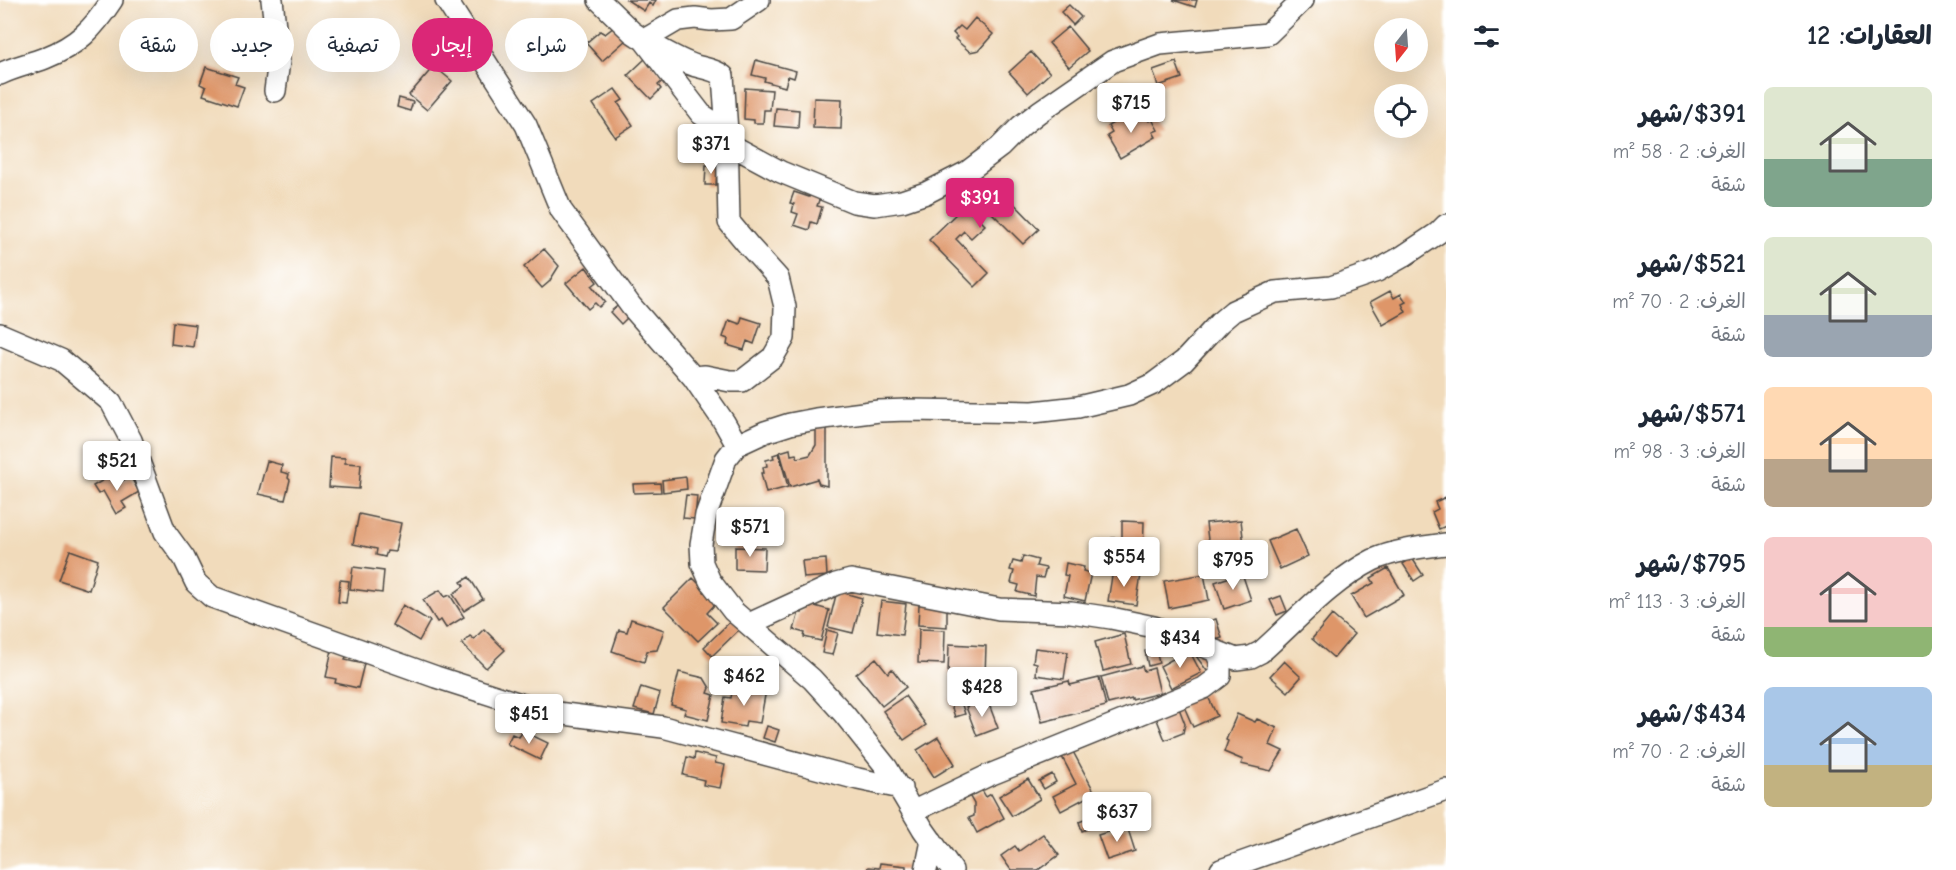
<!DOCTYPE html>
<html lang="ar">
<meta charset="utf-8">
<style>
body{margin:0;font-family:"Comic Neue","Playpen Sans Arabic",sans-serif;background:#f6f6f7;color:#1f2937;direction:rtl;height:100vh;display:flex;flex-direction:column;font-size:22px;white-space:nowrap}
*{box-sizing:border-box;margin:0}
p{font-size:20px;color:#747a83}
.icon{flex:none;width:33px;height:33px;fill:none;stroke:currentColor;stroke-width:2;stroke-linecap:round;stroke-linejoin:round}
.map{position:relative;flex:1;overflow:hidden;direction:ltr}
.details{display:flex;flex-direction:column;background:#fff;width:510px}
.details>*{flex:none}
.top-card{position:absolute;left:18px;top:18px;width:570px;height:54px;direction:rtl;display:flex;gap:12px}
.needle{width:39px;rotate:197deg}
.fabs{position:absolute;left:1374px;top:18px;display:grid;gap:12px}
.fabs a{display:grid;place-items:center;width:54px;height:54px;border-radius:50%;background:#fff;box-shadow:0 6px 24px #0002;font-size:30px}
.price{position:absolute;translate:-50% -51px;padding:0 14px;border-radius:6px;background:#fff;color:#222;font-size:20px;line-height:39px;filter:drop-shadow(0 2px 3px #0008)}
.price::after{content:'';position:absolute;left:50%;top:36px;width:18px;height:14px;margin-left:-9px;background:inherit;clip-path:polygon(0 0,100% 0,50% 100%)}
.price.active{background:#db2777;color:#fff}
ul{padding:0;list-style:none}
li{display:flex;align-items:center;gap:18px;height:150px;padding:0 24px}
li span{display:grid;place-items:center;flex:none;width:168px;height:120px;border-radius:9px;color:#555}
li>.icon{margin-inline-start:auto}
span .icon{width:72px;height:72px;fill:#fffc;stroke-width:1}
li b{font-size:26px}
h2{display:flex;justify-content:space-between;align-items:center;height:72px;padding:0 24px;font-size:26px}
.chip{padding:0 21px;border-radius:27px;background:#fff;box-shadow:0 6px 24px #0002;font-size:21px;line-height:54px}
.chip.active{background:#db2777;color:#fff}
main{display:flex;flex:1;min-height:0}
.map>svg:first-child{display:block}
.building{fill:#de9669}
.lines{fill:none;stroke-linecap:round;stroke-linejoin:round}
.minor-casing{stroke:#494541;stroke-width:24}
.minor{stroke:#fff;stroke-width:21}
</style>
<main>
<section class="details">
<h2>العقارات: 12<svg class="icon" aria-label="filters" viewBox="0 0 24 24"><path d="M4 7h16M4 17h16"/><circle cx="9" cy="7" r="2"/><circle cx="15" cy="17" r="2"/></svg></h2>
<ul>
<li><span style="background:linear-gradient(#dfe7d0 60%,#7fa58c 0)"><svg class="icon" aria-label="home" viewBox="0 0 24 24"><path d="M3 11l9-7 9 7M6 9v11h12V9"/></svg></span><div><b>$391/شهر</b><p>الغرف: 2 · 58 m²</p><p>شقة</p></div></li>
<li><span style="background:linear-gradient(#dfe7d0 65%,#9aa5b1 0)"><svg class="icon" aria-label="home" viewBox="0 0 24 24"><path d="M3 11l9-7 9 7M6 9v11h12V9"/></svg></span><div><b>$521/شهر</b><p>الغرف: 2 · 70 m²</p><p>شقة</p></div></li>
<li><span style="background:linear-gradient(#ffd9b3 60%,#b9a48a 0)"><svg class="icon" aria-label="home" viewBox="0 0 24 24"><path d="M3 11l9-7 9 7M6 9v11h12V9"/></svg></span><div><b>$571/شهر</b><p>الغرف: 3 · 98 m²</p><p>شقة</p></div></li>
<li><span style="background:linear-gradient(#f6c9c9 75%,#8fb573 0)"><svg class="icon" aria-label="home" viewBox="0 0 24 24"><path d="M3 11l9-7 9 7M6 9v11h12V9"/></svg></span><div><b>$795/شهر</b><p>الغرف: 3 · 113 m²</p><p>شقة</p></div></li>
<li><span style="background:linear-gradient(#a9c7e8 65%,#c2b280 0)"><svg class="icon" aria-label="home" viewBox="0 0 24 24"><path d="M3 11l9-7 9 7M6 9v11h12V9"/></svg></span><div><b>$434/شهر</b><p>الغرف: 2 · 70 m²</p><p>شقة</p></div></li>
</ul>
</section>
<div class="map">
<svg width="1446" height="870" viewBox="0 0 1446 870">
<rect width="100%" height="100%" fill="#fff"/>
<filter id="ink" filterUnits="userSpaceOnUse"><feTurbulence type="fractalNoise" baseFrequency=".0167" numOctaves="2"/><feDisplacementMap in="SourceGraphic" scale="12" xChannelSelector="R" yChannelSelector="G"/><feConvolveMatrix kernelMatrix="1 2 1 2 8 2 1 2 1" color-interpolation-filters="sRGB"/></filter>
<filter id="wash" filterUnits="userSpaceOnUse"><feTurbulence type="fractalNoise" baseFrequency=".008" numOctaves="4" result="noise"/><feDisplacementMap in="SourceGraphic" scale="24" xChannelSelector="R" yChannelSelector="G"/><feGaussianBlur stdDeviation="1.35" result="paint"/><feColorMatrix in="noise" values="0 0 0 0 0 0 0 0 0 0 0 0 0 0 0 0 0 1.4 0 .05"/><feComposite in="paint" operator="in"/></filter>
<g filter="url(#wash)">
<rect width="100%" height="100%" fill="#f1dbbb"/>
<g id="blocks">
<path class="building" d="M627,0h29l-3,6 -4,-3 -5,8z
M1173,0h24l-2,7z
M1069,5l12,12 -8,8 -12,-13z
M975,18l18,16 -14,16 -9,2 -15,-13 2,-2 -4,-4 7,-7 5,4z
M614,27l12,13 -24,21 -16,-18 14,-12 5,3z
M1068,27l20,24 -19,16 -20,-24z
M1031,52l19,21 -22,20 -19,-21z
M646,58l20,20 -8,7 3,4 -10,10 -23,-24z
M756,60l40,11 -2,7 -6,-2 -3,11 -21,-6 1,-3 -13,-3z
M1176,62l6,16 -24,8 -5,-16z
M434,66l18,15 -25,29 -18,-15z
M206,67l32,10 -3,7 9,3 -7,19 -34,-11 3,-8 -6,-3z
M745,88l27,2 -2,20h-6l-1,13h-9v-3l-10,-1z
M615,89l8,11 -5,3 15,22 -18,12 -22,-33z
M399,98l14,4 -3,9 -13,-4z
M814,98l28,1 -1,30 -28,-1z
M776,108l23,2 -1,18 -24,-2z
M1144,114l5,7 3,-2 6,11 -5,2 3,5 -36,21 -13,-22 5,-3 -4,-7 18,-11 4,7z
M706,165h11l-1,20h-11z
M991,180l48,49 -16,15 -35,-35 -10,9 7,7 -14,13 -7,-7 -8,8 33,34 -14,14 -46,-47z
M794,192l15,5 1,-3 10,3 -3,9 5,1 -5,17 -6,-2 -2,8 -15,-5 4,-11 -6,-2 2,-8 -4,-1z
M544,249l15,17 -10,16 -7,6 -18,-21z
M586,267l11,15 -5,4 13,16 -6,5 -4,-4 -7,6 -22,-26z
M1390,291l4,7 7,-4 5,8 -4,2 4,8 -23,13 -13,-23z
M621,303l10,11 -10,10 -11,-12z
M742,317l19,6 -7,21 -7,-3 -3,9 -17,-5 1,-6 -5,-2 6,-17 11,4z
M173,322l23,3 -3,22 -22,-3z
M816,428h11v58l-8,-2 -2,-5 -27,8 -10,-35 10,-3 1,6 5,-1 2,4 12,-3 6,-10z
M779,453l9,34 -22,6 -5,-20h3l-1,-6 4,-1 -1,-6 8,-2 -1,-3z
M331,457l14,1v5l16,1 -2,25 -30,-2z
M267,461l15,4 -1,7 8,2 -1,4 2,2 -5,20 -27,-6z
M112,475l5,9 13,-8 9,16 -17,10 4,6 -10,6 -13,-23 -5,3 -5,-8z
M686,477l1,12 -24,3 -1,-12z
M660,483l1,9 -27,1 -1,-9z
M686,495l11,1 -2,23 -12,-1z
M1446,497v29l-7,3 -7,-17 6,-3 -3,-7z
M359,514l42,9 -6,29 -8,-1 -2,6 -9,-2 1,-6 -24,-5z
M1241,520l4,34 -35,3 -4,-34z
M1122,521l22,1 -1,35h-32l1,-19h10z
M1296,529l12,27 -28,13 -12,-28z
M735,547l30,1 -1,22 -29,-1z
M70,550l28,10 -9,30 -30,-10z
M1023,556l15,4 -2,6 10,2 -3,10 -7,-1 -2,19 -17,-4 2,-7 -8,-2 3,-12 -4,-1 3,-9 8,2z
M1412,558l11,17 -9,6 -11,-17z
M826,559l1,17 -23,2 -2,-17z
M1066,563l18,4 -1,4 8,2 -6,28 -21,-5 4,-20 -4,-1z
M353,567l31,4 -2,22 -32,-4z
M1388,568l16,27 -40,23 -13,-22 23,-13 -3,-5z
M1113,570l28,5 -5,30 -28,-4z
M1242,573l9,27 -27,9 -9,-27z
M1204,574l5,26 -40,8 -5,-27z
M469,577l14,22 -19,12 -11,-17 11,-8 -3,-4z
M693,578l24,24 -10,11 10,10 -19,18 -34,-34z
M340,580l9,1 -3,22 -8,-1z
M440,590l5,7 5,-2 14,22 -18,11 -5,-8 -4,2 -14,-22z
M837,591l25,7 -9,35 -25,-6z
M1281,596l6,15 -10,4 -7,-15z
M881,601l25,3 -4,31 -25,-3z
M804,603l25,7 -8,31 -17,-4 1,-4 -11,-3 5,-18 3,1z
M919,604l28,1v22l-29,-2z
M403,605l27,16 -11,20 -27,-16z
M1332,615l22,19 -20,24 -22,-19z
M735,617l8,9 -31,30 -8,-9z
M631,619l33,11 -7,20 -10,1 -3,11 -32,-11 7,-21 8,2z
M1216,619l6,19 -10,3 -6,-19z
M484,629l21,21 -19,18 -24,-24 8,-8 4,3z
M919,629l26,1 -1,34 -26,-1z
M827,630l11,3 -6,22 -10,-2z
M1124,634l7,30 -28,7 -8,-29z
M949,644l37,2 -1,30 -37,-1z
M1035,648l33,4 -4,27 -28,-4 1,-12 -4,-1z
M1156,649l3,14 -11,3 -3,-15z
M332,650l15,3 -2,7 19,4 -6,24 -23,-5 1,-4 -10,-2z
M1189,650l12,23 -30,15 -11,-22z
M1198,650l17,15 -8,6 -11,-15z
M876,658l12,15 4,-4 14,18 -24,19 -26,-32z
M1284,661l17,16 -13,15 -18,-16z
M1142,666l2,5 10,-3 6,25 -28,7v-2l-24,6 -7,-27z
M679,672l25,6 6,10 -2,5 6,2 -6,25 -24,-6 2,-5 -15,-4z
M1099,678l7,28 -64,16 -8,-33 35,-8 1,4z
M741,686l25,4 -6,33 -14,-2 -1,6 -24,-4 4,-26 6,1 1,-6z
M641,687l19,6 -6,21 -20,-5z
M1206,692l11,24 -24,11 -11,-25z
M905,696l21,29 -22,15 -21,-29z
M959,696l6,18 -10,3 -6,-18z
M987,699l11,29 -21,8 -11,-29z
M1177,703l8,21 -2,9 -18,7 -11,-28z
M1237,714l18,8 2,-3 20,9 -7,17 13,6 -12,20 -30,-7 2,-4 -19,-8 4,-11 -2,-1z
M767,726l12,4 -4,12 -12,-4z
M523,731l25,12 -8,17 -33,-16 5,-10 7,3z
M938,737l17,27 -21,13 -17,-27z
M1070,746l25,47 -34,18 -8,-15 23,-12 -17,-33z
M695,753l21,5 -1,5 10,2 -5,23 -17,-3 1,-5 -21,-5 4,-18 7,2z
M1052,774l4,8 -12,7 -5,-8z
M1028,779l12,20 -28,17 -13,-20z
M982,790l4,7 5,-3 13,24 -27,15 -8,-15 5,-2v-12l-4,-7z
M1092,817l3,9 -13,5 -3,-9z
M1127,826l8,25 -28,9 -9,-25z
M1043,834l16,21 -21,15h-27l-10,-14 14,-10 4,5z
M880,863l26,3v4h-39l1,-3 11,1z"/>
</g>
</g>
<g filter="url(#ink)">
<use href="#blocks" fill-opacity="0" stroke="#494541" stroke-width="1.5"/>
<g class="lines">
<defs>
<path id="minor" d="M272,0l7,61 -4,30
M446,0l80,125 35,85 70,96 62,71 31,45 13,23
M599,0l33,32 12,8 57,74 26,17 2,91 20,24 29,32 7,29 -1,31 -11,19 -31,24h-12l-25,-5 -12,1
M0,74c14,-7 30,-10 45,-16 33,-13 48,-29 67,-58
M727,131l-4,-55c-9,-7 -17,-7 -27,-10 -18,-6 -35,-17 -52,-26l34,-20 17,-2 16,2 20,-1 28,-19
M727,143l54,29 73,30 21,3 27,-4 24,-8 41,-21 33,-25 21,-21 18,-14 74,-51 47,-17 108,-10 35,-34
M0,334l61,26 50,42 20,38 34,92 19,26 12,25 16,14 224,80 106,34 121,16 195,52 43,9
M749,624l87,-40 15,-4 148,29 72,3 40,6 43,9 82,32 15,-2 10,-5c36,-32 69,-70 112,-92 22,-10 50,-13 73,-16
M914,811l73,-35 217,-88 16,-12v-15l-4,-9
M926,870l6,-29
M952,870l-29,-41 -36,-61 -43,-54 -32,-35 -79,-68 -23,-30 -8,-18 -1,-19 5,-29 20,-56 11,-14 28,-13 25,-8 26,-5 63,-8 29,-1 125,2 45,-5 51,-12 24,-11 31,-23 35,-38 14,-12 42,-19 56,-5 46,-16 25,-14 36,-24 8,-8
M1221,870l225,-80"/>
</defs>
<use href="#minor" class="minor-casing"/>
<use href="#minor" class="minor"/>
</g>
</g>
</svg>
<div class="fabs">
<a><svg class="needle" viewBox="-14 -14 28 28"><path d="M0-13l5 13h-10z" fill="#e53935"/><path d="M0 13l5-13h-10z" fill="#747a83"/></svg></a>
<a><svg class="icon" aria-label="locate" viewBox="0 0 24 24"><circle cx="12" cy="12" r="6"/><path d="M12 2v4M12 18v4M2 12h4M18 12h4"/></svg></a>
</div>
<b class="price" style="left:1131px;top:134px">$715</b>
<b class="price" style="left:711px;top:175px">$371</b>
<b class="price active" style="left:980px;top:229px">$391</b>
<b class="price" style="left:117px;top:492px">$521</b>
<b class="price" style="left:750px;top:558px">$571</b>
<b class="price" style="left:1124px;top:588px">$554</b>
<b class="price" style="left:1233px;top:591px">$795</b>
<b class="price" style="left:1180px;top:669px">$434</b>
<b class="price" style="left:744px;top:707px">$462</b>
<b class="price" style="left:982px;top:718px">$428</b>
<b class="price" style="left:529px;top:745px">$451</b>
<b class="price" style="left:1117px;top:843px">$637</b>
<div class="top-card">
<a class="chip">شراء</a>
<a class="chip active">إيجار</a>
<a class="chip">تصفية</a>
<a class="chip">جديد</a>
<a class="chip">شقة</a>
</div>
</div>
</main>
